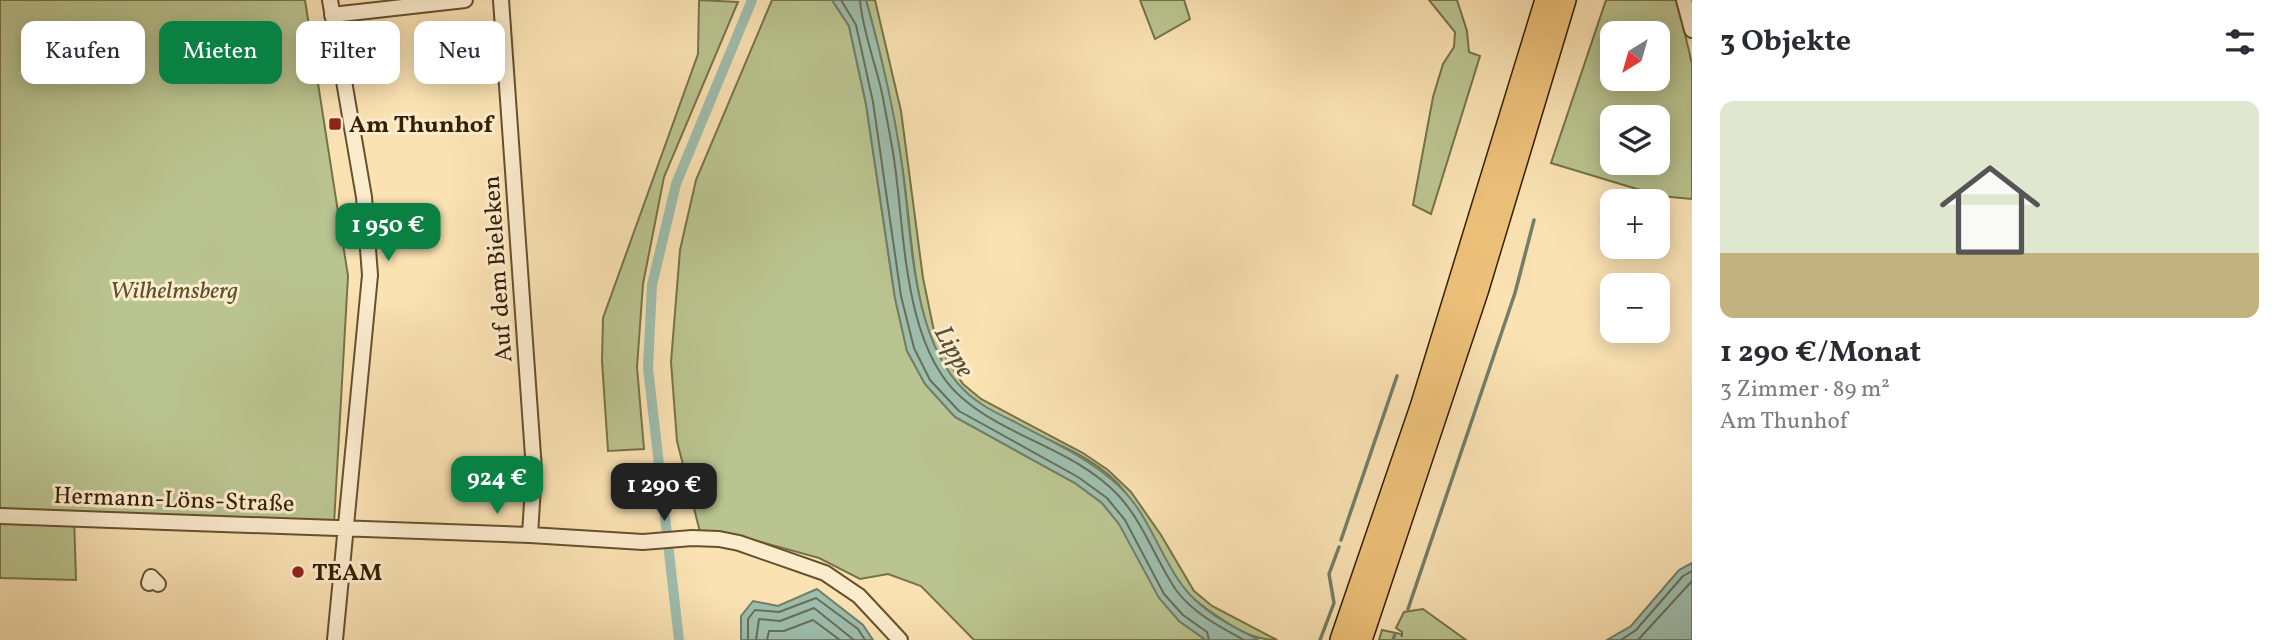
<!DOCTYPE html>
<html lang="de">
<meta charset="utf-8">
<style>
body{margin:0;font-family:Vollkorn,serif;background:#f2f2f3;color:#2b2b33;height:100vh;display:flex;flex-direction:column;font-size:26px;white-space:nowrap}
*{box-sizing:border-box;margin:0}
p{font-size:23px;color:#7c7c81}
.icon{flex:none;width:38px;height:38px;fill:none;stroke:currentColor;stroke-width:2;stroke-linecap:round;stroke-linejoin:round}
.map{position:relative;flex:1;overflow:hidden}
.side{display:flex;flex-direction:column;background:#fff;width:595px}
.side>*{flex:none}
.banner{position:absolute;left:21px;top:21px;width:665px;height:63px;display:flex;gap:14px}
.needle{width:46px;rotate:217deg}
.fabs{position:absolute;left:1600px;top:21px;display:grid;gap:14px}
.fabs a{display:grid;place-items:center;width:70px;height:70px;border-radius:14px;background:#fff;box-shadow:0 4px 18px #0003;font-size:35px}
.price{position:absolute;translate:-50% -60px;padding:0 16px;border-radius:14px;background:#0b8043;color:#fff;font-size:23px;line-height:46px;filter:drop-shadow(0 2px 4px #0008)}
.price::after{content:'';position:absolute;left:50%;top:42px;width:21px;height:16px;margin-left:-10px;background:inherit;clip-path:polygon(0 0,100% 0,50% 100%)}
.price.on{background:#222;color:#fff}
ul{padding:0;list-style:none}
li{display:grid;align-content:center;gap:14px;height:371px;padding:0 28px}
li span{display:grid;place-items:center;height:217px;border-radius:14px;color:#555}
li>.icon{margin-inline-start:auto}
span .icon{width:126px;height:126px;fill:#fffc;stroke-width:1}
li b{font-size:30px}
h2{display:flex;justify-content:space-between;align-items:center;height:84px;padding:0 28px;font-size:30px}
.pill{padding:0 24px;border-radius:14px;background:#fff;box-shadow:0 4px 18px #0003;font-size:24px;line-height:63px}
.pill.on{background:#0b8043;color:#fff}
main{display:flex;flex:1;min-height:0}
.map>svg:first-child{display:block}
.green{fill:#bac490;stroke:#777248;stroke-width:2;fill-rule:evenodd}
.water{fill:#9ebeae;stroke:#747e68;stroke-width:2}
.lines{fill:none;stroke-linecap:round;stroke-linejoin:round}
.shore{stroke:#696e57;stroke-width:2}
.stream{stroke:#747e68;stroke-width:3.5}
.canal{stroke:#9ebeae;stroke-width:10}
.minor-casing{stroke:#66502d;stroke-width:18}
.highway-casing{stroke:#341f00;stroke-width:24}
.minor{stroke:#fcecce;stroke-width:14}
.highway{stroke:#edc17a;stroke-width:21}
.poi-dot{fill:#8f2418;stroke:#fcecce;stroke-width:2.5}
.labels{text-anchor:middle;stroke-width:6;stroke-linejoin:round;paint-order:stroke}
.poi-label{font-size:24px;font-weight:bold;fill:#341f00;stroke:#fcecce;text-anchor:start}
.street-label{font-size:24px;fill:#341f00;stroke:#fcecce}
.park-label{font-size:24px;font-style:italic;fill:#5c512b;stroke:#fcecce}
.water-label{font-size:26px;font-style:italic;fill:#544f34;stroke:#fcecce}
</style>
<main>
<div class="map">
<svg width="1692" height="640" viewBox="0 0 1692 640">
<rect width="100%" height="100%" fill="#fae2b3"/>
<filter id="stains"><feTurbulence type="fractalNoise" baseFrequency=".00286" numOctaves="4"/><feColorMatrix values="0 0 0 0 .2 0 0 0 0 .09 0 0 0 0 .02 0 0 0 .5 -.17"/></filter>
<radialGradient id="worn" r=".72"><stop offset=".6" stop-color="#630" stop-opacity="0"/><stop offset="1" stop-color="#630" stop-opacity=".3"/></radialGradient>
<path class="green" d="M0,0h305l43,276 -14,248 -260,-8 2,64 -76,-2z
M699,0l39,2 -74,175 -21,107 -6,83 7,82 -36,2 -6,-90 1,-43 95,-264z
M772,0h60l17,26 17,78 29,194 12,53 18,33 30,33 120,66 27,20 17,20 60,98 27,19h-232l-53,-54 -33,-12 -28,5 -41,-21 -80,-22 -39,-4 -23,-91 -6,-79 9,-112 16,-70z
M866,0h9l26,111 22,167 11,53 12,27 17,26 18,15 102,54 25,17 23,22 30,43 33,56 18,15 65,34c-21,0 -36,-8 -54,-20 -14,-9 -29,-19 -40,-33 -23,-29 -36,-65 -58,-95 -37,-49 -117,-59 -161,-101 -55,-53 -50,-160 -63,-231 -9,-54 -20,-107 -35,-160z
M1140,0h44l6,19 -35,20z
M1429,0h28l10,31 2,21 11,4 -49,158 -18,-9 20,-108 10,-33 11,-17 1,-15z
M1606,0h71l15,64v135l-32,-3 -109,-33zM1612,33h45v46h-45zM1612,117h45v46h-45z
M1423,609l43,31h-87l3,-10 19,4 1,3v-5l-6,-4 8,-16z"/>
<path class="water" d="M832,0h34c15,54 28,109 36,165 10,70 9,173 62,225 14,14 32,23 49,31 37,20 77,37 107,66 29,28 39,67 62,98 18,26 50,41 77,55h-53l-27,-19 -20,-23 -40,-74 -17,-21 -27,-20 -120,-66 -30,-33 -18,-33 -12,-53 -29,-194 -17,-78z
M1692,563v77h-85l24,-14 48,-56z
M817,589l46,36 10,15h-132v-24l12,-15 25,5z"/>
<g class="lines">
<path class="shore" d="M841,0l15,25 17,77 28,194 13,52 16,32 29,31 119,66 29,21 18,22 39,74 19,21 24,17 2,8
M860,0c2,30 17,67 23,98 4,23 9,45 12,68 10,70 9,181 66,231 46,41 114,52 157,98 26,28 37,64 58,95 17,23 44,37 68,50
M748,640v-21l7,-9 24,2 37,-14 42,31 7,11
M756,640l3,-21 21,2 34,-13 40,32
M767,640l2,-9h15l29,-11 27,20
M1621,640l15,-10 47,-54 9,-5
M1638,640l54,-59"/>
<path class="stream" d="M1341,540l56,-164
M1408,609l107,-316 19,-73
M1320,640l14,-37 -5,-29 10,-27
M1393,640l2,-6"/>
<path class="canal" d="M679,640l-31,-272 4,-83 24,-101 76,-184"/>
<defs>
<path id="minor" d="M330,0l34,197 6,78 -35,365
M501,0l33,470 -4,65
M1684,0l8,30
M332,15l133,-15
M0,516l530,19 113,7 49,-4 27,1 20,4 86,30 34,23 41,44
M149,583l2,-6 7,7"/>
<path id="highway" d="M1341,640l80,-233 125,-407
M1361,640l116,-348 88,-292"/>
</defs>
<use href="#minor" class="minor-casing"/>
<use href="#highway" class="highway-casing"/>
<use href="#minor" class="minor"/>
<use href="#highway" class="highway"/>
</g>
<g class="poi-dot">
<rect x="328" y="117" width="14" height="14" rx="3.5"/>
<circle cx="298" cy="572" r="7"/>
</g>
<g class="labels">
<g class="poi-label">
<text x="349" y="132">Am Thunhof</text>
<text x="312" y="580">TEAM</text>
</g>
<g class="street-label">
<text transform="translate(497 269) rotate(-94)" y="8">Auf dem Bieleken</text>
<text transform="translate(174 499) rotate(2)" y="8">Hermann-Löns-Straße</text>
</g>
<g class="park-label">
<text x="174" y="298">Wilhelmsberg</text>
</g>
<g class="water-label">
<text transform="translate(955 351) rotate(61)" y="9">Lippe</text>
</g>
</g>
<rect width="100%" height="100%" filter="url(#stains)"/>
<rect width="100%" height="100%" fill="url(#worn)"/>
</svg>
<div class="fabs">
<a><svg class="needle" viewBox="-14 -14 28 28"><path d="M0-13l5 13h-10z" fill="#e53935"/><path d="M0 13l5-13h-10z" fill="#7c7c81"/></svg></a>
<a><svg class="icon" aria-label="layers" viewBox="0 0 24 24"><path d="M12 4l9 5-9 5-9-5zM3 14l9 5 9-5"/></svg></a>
<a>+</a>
<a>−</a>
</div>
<b class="price" style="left:388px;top:263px">1 950 €</b>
<b class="price" style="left:497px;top:516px">924 €</b>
<b class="price on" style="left:664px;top:523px">1 290 €</b>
<div class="banner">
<a class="pill">Kaufen</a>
<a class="pill on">Mieten</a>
<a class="pill">Filter</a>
<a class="pill">Neu</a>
</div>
</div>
<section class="side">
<h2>3 Objekte<svg class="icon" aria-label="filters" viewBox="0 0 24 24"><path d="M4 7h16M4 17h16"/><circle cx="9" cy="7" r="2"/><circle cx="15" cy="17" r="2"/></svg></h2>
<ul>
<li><span style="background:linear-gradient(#dfe7d0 70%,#c2b280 0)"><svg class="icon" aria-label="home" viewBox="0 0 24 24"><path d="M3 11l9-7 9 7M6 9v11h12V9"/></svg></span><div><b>1 290 €/Monat</b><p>3 Zimmer · 89 m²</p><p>Am Thunhof</p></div></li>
</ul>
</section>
</main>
